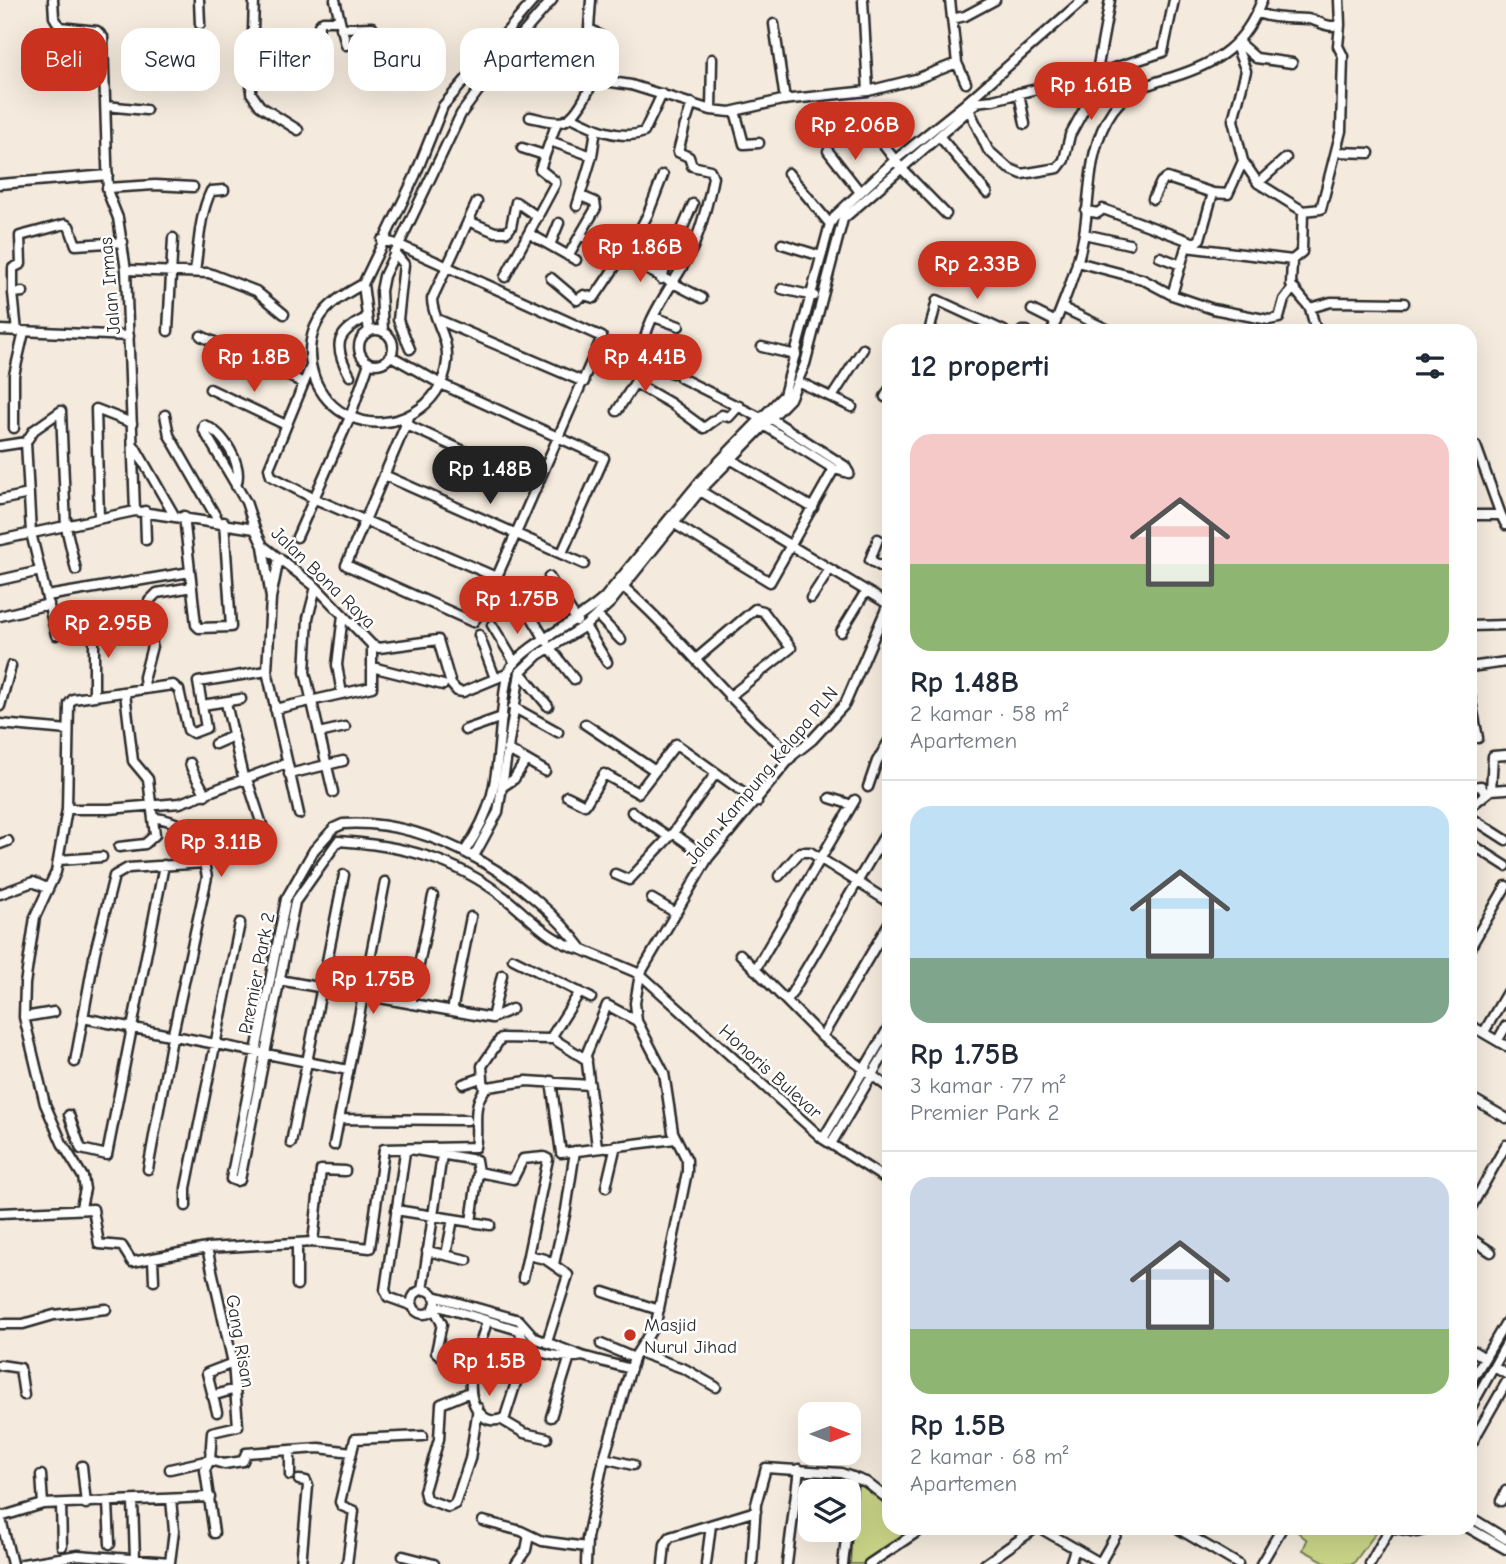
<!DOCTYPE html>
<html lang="id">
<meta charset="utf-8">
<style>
body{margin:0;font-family:"Comic Neue",sans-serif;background:#f6f6f7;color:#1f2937;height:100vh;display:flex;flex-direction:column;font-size:26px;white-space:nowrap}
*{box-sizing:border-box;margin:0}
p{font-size:23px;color:#747a83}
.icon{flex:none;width:38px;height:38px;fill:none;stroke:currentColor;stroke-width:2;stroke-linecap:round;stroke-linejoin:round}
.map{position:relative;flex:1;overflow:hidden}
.sheet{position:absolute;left:882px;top:324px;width:595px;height:1211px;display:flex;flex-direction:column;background:#fff;border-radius:21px;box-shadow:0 7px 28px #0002}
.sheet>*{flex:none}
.hud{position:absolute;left:21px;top:28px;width:665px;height:63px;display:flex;gap:14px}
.needle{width:46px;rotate:90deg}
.controls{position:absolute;left:798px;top:1402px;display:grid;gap:14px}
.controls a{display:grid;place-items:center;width:63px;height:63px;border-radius:14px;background:#fff;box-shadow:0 7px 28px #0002;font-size:35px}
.price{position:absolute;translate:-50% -60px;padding:0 16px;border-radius:24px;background:#c8321e;color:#fff;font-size:23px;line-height:46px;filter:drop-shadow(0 2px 4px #0008)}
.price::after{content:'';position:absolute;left:50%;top:42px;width:21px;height:16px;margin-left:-10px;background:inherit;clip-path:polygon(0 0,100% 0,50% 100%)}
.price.on{background:#222;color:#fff}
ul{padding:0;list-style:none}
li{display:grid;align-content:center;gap:14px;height:371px;padding:0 28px}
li+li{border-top:2px solid #e0e1e3}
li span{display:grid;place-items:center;height:217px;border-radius:21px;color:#555}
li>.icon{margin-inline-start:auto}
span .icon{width:126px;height:126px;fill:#fffc;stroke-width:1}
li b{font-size:30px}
h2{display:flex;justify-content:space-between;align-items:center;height:84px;padding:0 28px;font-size:30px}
.chip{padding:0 24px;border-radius:21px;background:#fff;box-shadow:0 7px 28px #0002;font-size:24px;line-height:63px}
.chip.on{background:#c8321e;color:#fff}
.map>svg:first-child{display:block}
.green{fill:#c9d487;stroke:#7a8059;stroke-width:2}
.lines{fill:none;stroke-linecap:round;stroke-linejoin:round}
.minor-casing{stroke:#2b2b2b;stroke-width:13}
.minor{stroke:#fff;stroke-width:8}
.poi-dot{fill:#c8321e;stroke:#fff;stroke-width:2.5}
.labels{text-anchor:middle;stroke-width:5;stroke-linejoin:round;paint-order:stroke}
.street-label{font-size:19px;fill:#2b2b2b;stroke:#fff}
.poi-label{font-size:19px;fill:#2b2b2b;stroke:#fff;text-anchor:start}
</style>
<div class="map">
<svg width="1506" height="1564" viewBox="0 0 1506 1564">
<rect width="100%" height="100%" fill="#f4eadd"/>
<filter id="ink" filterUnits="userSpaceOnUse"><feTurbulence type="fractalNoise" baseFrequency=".0143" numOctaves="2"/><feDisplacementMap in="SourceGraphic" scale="14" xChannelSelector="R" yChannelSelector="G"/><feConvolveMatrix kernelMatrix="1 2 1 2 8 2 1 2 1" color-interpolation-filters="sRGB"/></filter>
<g filter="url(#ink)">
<path class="green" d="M855,1481l34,23v24l20,2 -47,34h-12z
M1293,1528h85v2l-25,34h-24l-26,-14 4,-10z"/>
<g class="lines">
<defs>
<path id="minor" d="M53,0l1,17 6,10 37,4 6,6 5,156 10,25 8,52 9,241
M199,0l1,24
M254,0l-3,93 9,13 38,24
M335,0l11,45
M863,0l5,91
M950,0l7,63 9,20
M1083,0l-117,103 22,47 20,18 14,6 36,-6 6,-8 6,-25 23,-42 17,-93
M1257,13c18,6 32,5 50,6 13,1 18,10 33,6l-1,-25
M952,19l13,-3 30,-16
M774,24l11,76
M341,28l31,-1
M1239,43l17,15 36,5
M314,74l5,-49 4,-4h16
M592,79l39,6 80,25 19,2 52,-12 86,-9 48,-12 41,-16
M1019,93l6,31
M106,106l40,4
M711,110l1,-51
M735,111l9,33 15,-1
M530,117c11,2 24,7 34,4 18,-6 38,-59 43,-78l-2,-4 -16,-11 2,-28
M571,117c22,11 49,24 73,15l18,-38
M687,119l5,-16
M875,134l26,34 45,46
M940,137l47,56
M550,141l42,15 -15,50
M522,148l22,7
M828,151l32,41
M1337,152l32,1
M592,156l4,-27
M788,173l42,51
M1258,183l28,-25
M0,184l108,-9
M107,188l48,-3 38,2
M1153,199l8,-17 6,-4 46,15 15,1 15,-33
M1086,211l12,2 5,-4 92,34 5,-4 13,-46
M1303,211l18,-2 20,-78 2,-75 -5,-10 2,-21
M468,221l27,11h12l4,-5 5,-25 22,15
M530,234l46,26
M1084,234l45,10
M582,236l120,62
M382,240l15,4 205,93 -120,274 -9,11 -127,-57 63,-148
M782,244l39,12
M550,245l9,-22
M394,252l10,12 -6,56 12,29
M568,256l28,-48 -1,-6 -14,-6
M1160,257l21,8
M624,260l24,-46 15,-39
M1292,260l-1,25 19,23 6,23
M1077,262l65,17 30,16 41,14 56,11 10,-2 5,-18 9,-12
M126,270l83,3 47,18 28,23
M195,272c4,-27 4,-56 16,-81l13,-1
M505,277l50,-93v-3l-15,-12 17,-47
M551,278l26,22 7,-5 10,3 27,-40
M661,279l32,-75
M363,284c-18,10 -35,19 -45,37 -19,34 -3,81 33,96 42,18 92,-10 96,-56 2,-25 -15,-42 -15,-62l45,-97
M782,289l32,7
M13,293v-25l8,-4 -1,-28 45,-12 4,2 7,19 47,-3
M1172,295l14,-48 106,13 10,-8 1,-41 -45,-28 -15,-22 -10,-41 13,-49 -10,-25
M1063,308l48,23
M1310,308l21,-6 73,1
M1032,310l24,12
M654,317l25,9
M439,320l145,62
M359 347a17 17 0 1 1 34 0a17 17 0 1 1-34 0Z
M0,330l129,6
M168,331l5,-93
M383,331l-2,-40 3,-15 77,-162 49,-66 42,-48
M934,331l-4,-3 7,-28 67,31
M1022,331h5
M1052,331c13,-32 26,-63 32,-97 7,-42 3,-87 29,-124 15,-20 38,-27 60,-33 45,-14 72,-32 89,-77
M17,332l-4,-39 10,-1
M369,332l-6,-48 52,-108 28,-70 91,-106
M201,336l103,47
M762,347l34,8
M391,356l50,28 163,74 -42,95
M310,368l-41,100 2,8 42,22 183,79
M672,373l-28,-14c-7,-35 37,-82 50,-114 8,-21 15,-45 19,-68l-3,-7 -18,-4 -3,-9 -11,-5 7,-27
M350,376c-17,-30 -15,-43 16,-58
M681,378l80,40
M799,382l53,25
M635,383l35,20 34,25 18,-13 7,2 10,-11
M210,389l76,36
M832,397l31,-48
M885,397l4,-7
M617,411l31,-49
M165,415l4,20 50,87
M770,418l75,48 4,7
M405,424l133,61
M762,424l72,45 15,4
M204,425l-1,4 43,73 9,27
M204,425c20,8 40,40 32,61
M14,428v-53l10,-43
M0,446l26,-4
M135,447l39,68
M732,460l81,48
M384,475l200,89
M697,489l191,115
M0,500l29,-6
M145,511l1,29
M1470,515h31l-25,-69
M1501,515l5,10
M184,516l12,109 3,3 32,-1 -7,-105
M99,518l-3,-109 36,14
M673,523l97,59 64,-113
M297,537l53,-120 19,-54
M878,539l-8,21 19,11
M0,540l135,-29 120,18 8,17 53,41 56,58 7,3 59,-8 13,44 6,7 6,1 46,-19
M263,546l8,52
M279,558l-8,40 -4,73 32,143
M549,577l28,44
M0,580l40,-9
M620,584c62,53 109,120 173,171
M316,587l-8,31 -3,54 28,120
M47,596l143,-24
M520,598l26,43
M811,598l19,-29
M597,615l24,25
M0,616l49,-12
M94,625v71
M492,625l23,38
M585,626l22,36
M1470,626l36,-1
M841,632l25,-41
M56,635l-25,-102 -5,-91 8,-12 27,-19 5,116 10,43
M479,635l16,43
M550,648l24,31
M696,659l59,-50 8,2 28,37 -62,49
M372,667l71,18
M1470,667l36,-5
M520,672l28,34
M145,687l-1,-10 8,-31 -3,-45 8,-8 35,-6
M342,694l-5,-29 6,-50
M1470,696l8,42
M226,703l18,78
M202,705l-4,-23 69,-11
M0,706l11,-40
M513,707l45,25
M275,709l97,-22v-42
M0,724l68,6
M585,724l69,46
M465,730l37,-13
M319,733l26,-6
M215,744l18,-8
M507,749l19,11
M190,763c3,13 11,19 15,32
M289,774l54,-13
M247,779l16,49
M502,787l12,-8 12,-19 19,11
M868,787l9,-26 12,-20
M1470,787l11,-1 4,8
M1491,790l2,-34 13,-1
M567,796l18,9 19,-31 34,19 38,-49 81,58
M830,798l22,7
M1470,807l21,-17 15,-1
M67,809h42l71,-6 107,-40
M632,812l37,25
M1470,817l36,23
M154,818c13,0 22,6 34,10l4,16
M343,824c89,-6 189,57 240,126 -34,-8 -52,-32 -79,-53 -50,-39 -104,-52 -166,-56l-43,61 -55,278 -4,1 -5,-2 55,-280 28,-49 20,-22z
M673,833l35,25
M1470,843l36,23
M0,844l8,-3
M119,847l26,-3 10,-9 -7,-56 -15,-18 -8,-68
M465,851c34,-50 31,-79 37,-137 2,-14 2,-35 9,-47 16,-24 70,-46 94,-70l96,-117 83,-85 46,-171 6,-9 59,-55 71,-57 27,-3 103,-26 67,-22 11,-52
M474,856l24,-44 22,-140 18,-17 47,-29 26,-24 89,-111 90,-92 15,-35 38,-145 134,-116
M59,860l43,-3
M615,874l14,6 44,-47 43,-60
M779,876l21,-24h10l79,50
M0,894l33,-12 14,6
M652,899l24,14
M1470,948l36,-62
M583,950l57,24 183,165 66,42
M740,954l82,83 67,51
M513,959l78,39
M755,970l100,-170
M279,980l213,38 20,-9
M787,1001l102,-173
M411,1004l22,-108
M452,1011l19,-94
M24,1017l30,-5
M83,1018l265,52
M492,1018l10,-43
M1470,1025l36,21
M1484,1032l22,-38
M822,1037l67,-114
M552,1038l35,22
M1498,1040l8,-14
M75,1062l20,-110 19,-76 14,-8 76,-5 3,14 -35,161 -24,131
M551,1081l10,72 114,-14
M463,1084l18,-6
M483,1084l5,3 39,-6 63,4
M1470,1097l36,21
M69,1115l12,34 26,6 57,-290
M339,1119l128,1
M823,1139l66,-112
M291,1143l53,-268
M831,1144l58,-98
M334,1145l51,-263
M597,1147l-11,-92 21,-50 30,16
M478,1172l35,7 10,-20 21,-2 4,2 -20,96
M606,1187l10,-42
M186,1206v-18l54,-265
M81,1207l4,-18 -2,-12 -21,-34 -17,-39 -21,-87 1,-33 10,-67 21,-45 11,-63 2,-105 4,-5 100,-14 6,5 9,40 5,3 13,-5 -4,-23 39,-6
M1470,1209l36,-64
M396,1210l94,15
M0,1213l93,-4 6,35 23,2 10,16 75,-14 106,-6 57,6 14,-99 91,-2c4,-18 -4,-40 9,-56l-2,-25 19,-28 49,1 30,-47
M1470,1238l21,14
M313,1242l8,-72 24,1
M207,1248l26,115 5,63 -26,6 -2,28 -5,10 9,63
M427,1251l40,9
M446,1255l7,-36
M153,1259l1,22
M554,1264l12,-54 9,-59
M523,1278l5,-23 17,4 23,16 -21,67
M297,1285v-41
M422,1290l20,-135
M412 1302a12 12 0 1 1 24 0a12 12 0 1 1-24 0Z
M604,1292l55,18
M434,1296l85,24 16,18 47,18c-13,3 -44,-1 -54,-11 -4,-3 -7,-10 -9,-15l-84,-25
M413,1306l-25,-9 -3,-7 20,-138 5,-3 66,11 2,12 -7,50
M434,1308l8,16 -6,28 18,14 19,5
M487,1321c-7,28 -31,73 -3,96 6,5 15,4 21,0l23,-72
M0,1324h23l31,-9 52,-6
M601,1344l33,14
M1470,1349l15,9
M638,1352l47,17 31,18
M582,1356l49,13
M0,1365l20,3 4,27
M1494,1367l12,7
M1470,1383l36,-61
M470,1392l-29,12 -2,35 -15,52 2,8 22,8 7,-3 15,-45 8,-51
M212,1396l23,-7
M1470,1409l36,-64
M217,1412l-10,-39 26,-10
M551,1417l20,-64
M502,1420l22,13 23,5
M1470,1446l36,-63
M604,1458l29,7
M82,1466l4,38
M170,1469l40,-9 14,4 19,-3 3,-8 73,-5 33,4
M41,1475l2,29
M290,1475v-24
M299,1480l7,1 2,5 -7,78
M133,1501l2,58
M1501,1501l5,-10
M108,1503l2,41
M61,1504l1,42
M849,1514l4,-37
M0,1515l12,49
M0,1517l43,-13 167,-7
M1470,1517l36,22
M483,1521l38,10 21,10 44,6
M1040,1528l62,36
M1177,1528l61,36
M1395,1528l22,4 15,-4
M1469,1528l37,21
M403,1556l31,8
M1100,1563l20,-35
M23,1564l55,-9 92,7 4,-31 -3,-32
M347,1564l7,-53 -12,-5 -2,-4 15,-63 68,-3
M516,1564l10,-14 3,-15
M586,1564l1,-26 17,-80 30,-100 22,-35 31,-151v-12l-14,-28 -9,-59 -27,-52 -2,-18 5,-29 68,-116 85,-103 19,-15 33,-36 44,-102
M663,1564l2,-20 5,-7 86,-26
M706,1564l5,-39
M752,1564l4,-60 10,-36 75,5 25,9 23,18
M787,1564l12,-95
M843,1564l4,-34
M869,1564l54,-36
M985,1564l51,-36
M1070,1564l5,-15
M1261,1564l21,-36
M1370,1564l20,-36"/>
</defs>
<use href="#minor" class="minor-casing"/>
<use href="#minor" class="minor"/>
</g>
</g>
<circle class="poi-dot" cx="630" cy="1335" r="7"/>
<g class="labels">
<g class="street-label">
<text transform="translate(109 286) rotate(-95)" y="7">Jalan Irmas</text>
<text transform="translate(324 577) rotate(44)" y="7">Jalan Bona Raya</text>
<text transform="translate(761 775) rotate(-50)" y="7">Jalan Kampung Kelapa PLN</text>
<text transform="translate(256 973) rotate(-79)" y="7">Premier Park 2</text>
<text transform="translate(771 1071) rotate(42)" y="7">Honoris Bulevar</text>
<text transform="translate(241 1341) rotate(80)" y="7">Gang Risan</text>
</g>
<g class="poi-label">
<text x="644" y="1331">Masjid<tspan x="644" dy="22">Nurul Jihad</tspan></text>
</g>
</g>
</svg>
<div class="controls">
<a><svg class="needle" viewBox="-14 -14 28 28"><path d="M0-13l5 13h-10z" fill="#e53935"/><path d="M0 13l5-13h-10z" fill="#747a83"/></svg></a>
<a><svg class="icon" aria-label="layers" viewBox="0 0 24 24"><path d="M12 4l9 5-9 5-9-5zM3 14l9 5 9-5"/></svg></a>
</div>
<b class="price" style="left:1091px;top:122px">Rp 1.61B</b>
<b class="price" style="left:855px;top:162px">Rp 2.06B</b>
<b class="price" style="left:640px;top:284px">Rp 1.86B</b>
<b class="price" style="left:977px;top:301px">Rp 2.33B</b>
<b class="price" style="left:254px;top:394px">Rp 1.8B</b>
<b class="price" style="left:645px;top:394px">Rp 4.41B</b>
<b class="price on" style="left:490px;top:506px">Rp 1.48B</b>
<b class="price" style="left:517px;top:636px">Rp 1.75B</b>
<b class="price" style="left:108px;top:660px">Rp 2.95B</b>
<b class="price" style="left:221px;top:879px">Rp 3.11B</b>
<b class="price" style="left:373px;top:1016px">Rp 1.75B</b>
<b class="price" style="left:489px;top:1398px">Rp 1.5B</b>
<div class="hud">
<a class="chip on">Beli</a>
<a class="chip">Sewa</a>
<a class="chip">Filter</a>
<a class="chip">Baru</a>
<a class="chip">Apartemen</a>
</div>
<section class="sheet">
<h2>12 properti<svg class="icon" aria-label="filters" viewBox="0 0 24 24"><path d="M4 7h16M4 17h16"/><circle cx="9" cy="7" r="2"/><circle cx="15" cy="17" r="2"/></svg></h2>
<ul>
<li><span style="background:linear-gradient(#f6c9c9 60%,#8fb573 0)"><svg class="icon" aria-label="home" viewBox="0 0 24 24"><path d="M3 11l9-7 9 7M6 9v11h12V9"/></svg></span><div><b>Rp 1.48B</b><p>2 kamar · 58 m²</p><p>Apartemen</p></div></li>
<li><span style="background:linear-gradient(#bfe0f5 70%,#7fa58c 0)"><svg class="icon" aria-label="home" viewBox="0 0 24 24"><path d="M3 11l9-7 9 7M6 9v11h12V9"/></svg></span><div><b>Rp 1.75B</b><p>3 kamar · 77 m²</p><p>Premier Park 2</p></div></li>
<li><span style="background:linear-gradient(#c9d6e8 70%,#8fb573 0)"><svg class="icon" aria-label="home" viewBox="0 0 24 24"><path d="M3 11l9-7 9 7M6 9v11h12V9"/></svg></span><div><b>Rp 1.5B</b><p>2 kamar · 68 m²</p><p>Apartemen</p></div></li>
</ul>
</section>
</div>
